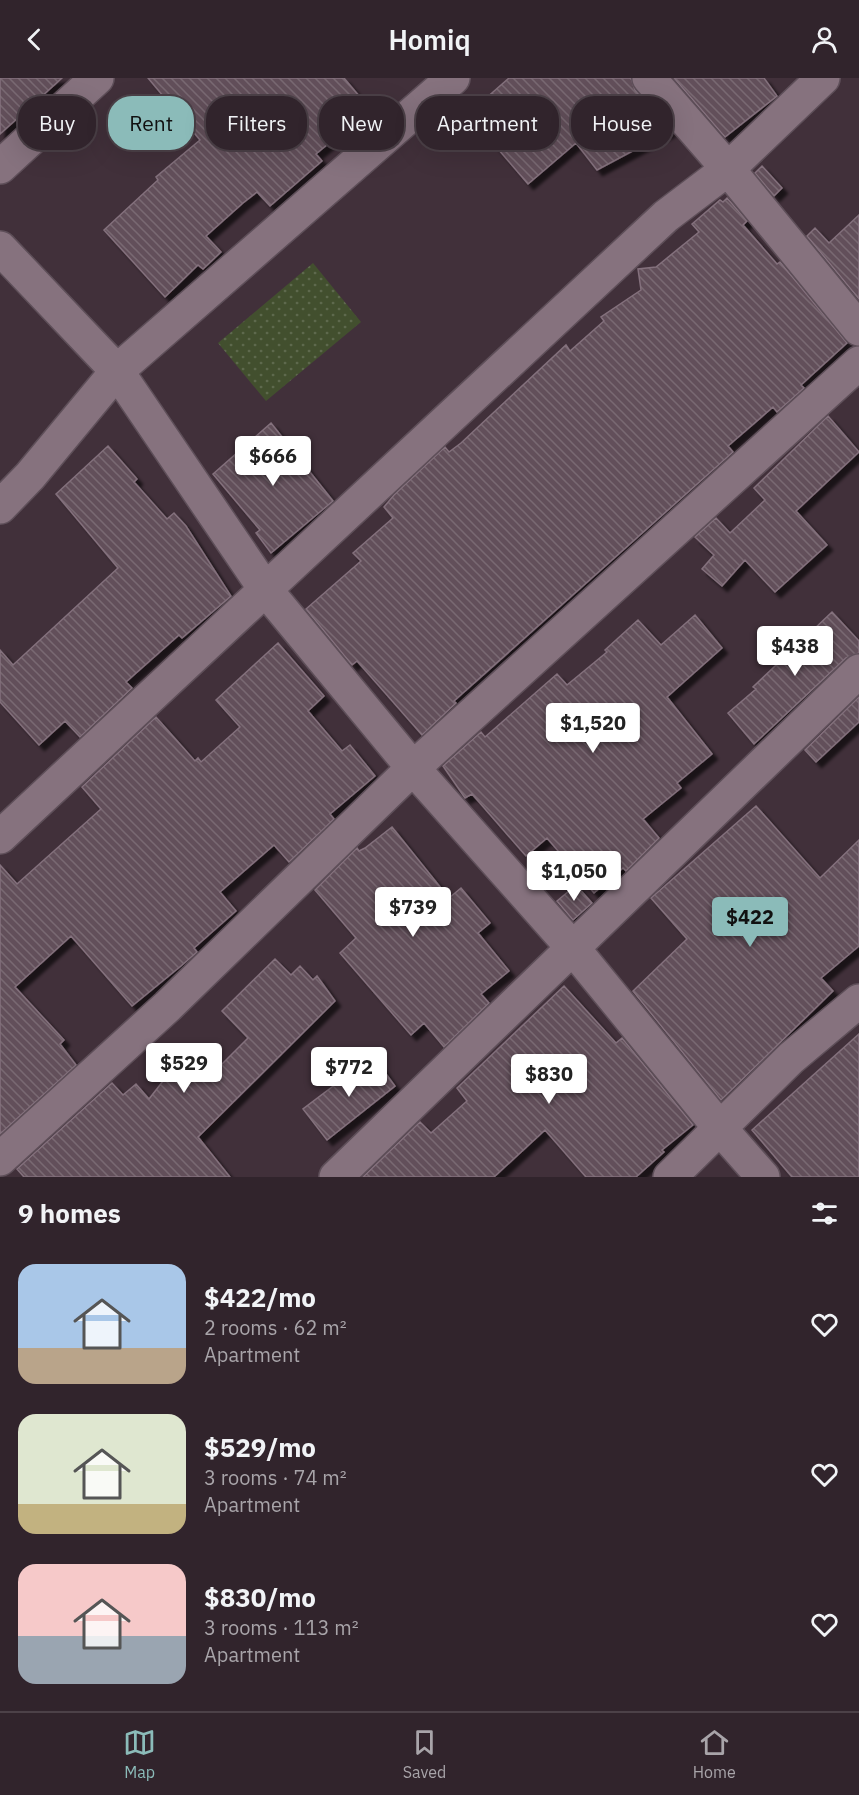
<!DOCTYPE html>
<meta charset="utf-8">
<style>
body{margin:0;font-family:"IBM Plex Sans",sans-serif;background:#3d3038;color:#f1f3f6;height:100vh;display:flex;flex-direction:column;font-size:22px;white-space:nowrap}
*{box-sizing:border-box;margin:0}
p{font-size:20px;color:#a8a4a9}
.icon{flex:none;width:33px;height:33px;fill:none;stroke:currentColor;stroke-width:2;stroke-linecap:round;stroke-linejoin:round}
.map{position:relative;height:1099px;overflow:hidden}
.details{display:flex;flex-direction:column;background:#31242c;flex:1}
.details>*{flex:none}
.hud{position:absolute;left:18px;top:18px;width:824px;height:54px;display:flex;gap:12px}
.price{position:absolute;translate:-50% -51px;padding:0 14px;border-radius:6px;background:#fff;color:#222;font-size:20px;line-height:39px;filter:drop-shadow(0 2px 3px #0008)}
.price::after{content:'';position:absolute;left:50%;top:36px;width:18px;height:14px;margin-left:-9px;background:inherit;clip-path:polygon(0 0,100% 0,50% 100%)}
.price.selected{background:#8bbbb9;color:#111}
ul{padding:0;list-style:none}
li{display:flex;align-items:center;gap:18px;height:150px;padding:0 18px}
li span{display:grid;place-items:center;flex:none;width:168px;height:120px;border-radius:18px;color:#555}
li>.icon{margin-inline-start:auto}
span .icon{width:72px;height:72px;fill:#fffc;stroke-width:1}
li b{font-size:26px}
h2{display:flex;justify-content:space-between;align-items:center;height:72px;padding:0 18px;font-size:26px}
.chip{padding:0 21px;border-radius:24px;background:#31242c;box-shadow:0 6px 24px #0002,0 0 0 2px #4c4148;font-size:21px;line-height:54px}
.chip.selected{background:#8bbbb9;color:#111}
header{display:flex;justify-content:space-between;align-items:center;height:78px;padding:0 18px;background:#31242c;font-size:27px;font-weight:600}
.tab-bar{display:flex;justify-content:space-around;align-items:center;height:84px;border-top:2px solid #4c4148;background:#31242c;font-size:16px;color:#a8a4a9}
.tab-bar a{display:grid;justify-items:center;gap:3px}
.tab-bar .selected{color:#8bbbb9}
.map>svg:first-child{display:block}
.park{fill:url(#park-dots)}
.building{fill:url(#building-back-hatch);stroke:#84717d;stroke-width:1.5;filter:url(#shadow)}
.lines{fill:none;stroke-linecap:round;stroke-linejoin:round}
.minor-casing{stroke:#5e4f59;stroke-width:36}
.minor{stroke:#86727e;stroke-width:33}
</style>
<header><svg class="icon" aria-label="back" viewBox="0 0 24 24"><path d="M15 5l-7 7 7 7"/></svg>Homiq<svg class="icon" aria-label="person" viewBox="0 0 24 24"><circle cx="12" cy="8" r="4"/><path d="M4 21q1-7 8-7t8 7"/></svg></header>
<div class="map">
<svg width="859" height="1099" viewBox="0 0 859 1099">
<defs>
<pattern id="park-dots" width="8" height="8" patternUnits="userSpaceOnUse" patternTransform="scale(1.5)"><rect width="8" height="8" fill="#424f2e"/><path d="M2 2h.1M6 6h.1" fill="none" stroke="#5e694d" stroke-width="1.8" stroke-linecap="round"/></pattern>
<pattern id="building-back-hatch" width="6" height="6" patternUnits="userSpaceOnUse" patternTransform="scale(1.5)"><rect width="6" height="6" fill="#624f5a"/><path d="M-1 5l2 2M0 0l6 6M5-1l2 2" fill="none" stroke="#796972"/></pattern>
<filter id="shadow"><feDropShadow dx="5.5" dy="5.5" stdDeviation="1.5" flood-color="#0009"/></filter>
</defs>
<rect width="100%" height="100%" fill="#41303a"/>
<path class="park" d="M313,185l48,59 -95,79 -48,-58z"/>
<path class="building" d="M0,0h62l-62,56z
M148,0h196l26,31 -54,45 6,7 -52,45 -13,-14 -14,11 -37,33 15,16 -18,17 -5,-4 -33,32 -61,-67 54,-50 -2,-3 44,-37z
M509,0h122l4,12 35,41 -73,39 -21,-27 -48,41 -60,-70z
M674,0h90l13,18 -52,41z
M762,88l20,22 -8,8 -19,-23z
M727,120l20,23 -4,4 34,39 3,-2 67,81 -46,42 3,3 -27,24 -4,-5 -45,39 5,6 -279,249 2,2 -34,32 -65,-74 -5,4 -46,-56 55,-48 -8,-8 40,-35 -9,-11 10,-12 51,-48 4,5 12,-9 105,-98 4,6 34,-30 -3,-4 40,-27 -3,-21 18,-2 43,-35 -7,-8 28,-24 3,2z
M859,137v84l-52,-63 8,-8 14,15z
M828,338l31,36 -63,59 31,34 -52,47 -30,-32 -23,26 -20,-17 12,-14 -19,-18 21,-19 14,15 35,-33 -11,-12z
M271,345l62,78 -62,52 -15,-20 4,-3 -47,-56z
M108,368l29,33 -3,3 33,37 7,-6 12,13 45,70 -49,42 -3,-3 -53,47 6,6 -52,49 -15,-16 -26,24 -39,-43v-52l13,15 105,-97 -62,-74z
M832,534l27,29v12l-13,5 -92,86 -26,-31 28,-24 -3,-2z
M695,537l27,33 -55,49 45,57 -35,29 4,5 -38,31 16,19 -33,33 -3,-3 -29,25 -47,-55 -21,18 -54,-62 -7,4 -22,-32 38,-34 4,5 72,-63 10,11 40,-33 -2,-2 33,-30 23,25z
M278,565l46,53 -16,15 34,40 8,-6 25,31 -45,38 4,5 -45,43 -15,-17 -54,47 16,19 -42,37 3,4 -16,14 -49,40 -61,-70 -56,51 49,53 -4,4 16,21 -76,69v-269l17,19 84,-75 -19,-22 74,-70 39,44 3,-3 3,4 39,-35 -24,-27z
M859,619v25l-43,40 -11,-12z
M756,728l64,72 39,-38v106l-38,32 12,13 -112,109 -88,-109 54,-52 -36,-41z
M392,749l57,71 12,-10 29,35 -12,10 31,38 -28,23 8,9 -45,44 -20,-24 -13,12 -71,-82 16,-15 -41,-48 42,-42 2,3 6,-3z
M576,807l16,18 -19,17 -16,-19z
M275,881l16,16 9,-9 13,14 4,-4 18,25 -137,136 32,40h-206l-7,-8 95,-86 11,12 13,-11 13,15 35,-45 27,21 37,-37 -26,-27z
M564,908l52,57 6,-5 71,87 -31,25 2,2 -28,25h-50l-41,-47 -51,47h-131l57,-55 11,11 36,-32 -10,-13z
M859,956v143h-67l-40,-47z
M373,978l22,30 -68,54 -24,-31z"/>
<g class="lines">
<defs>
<path id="minor" d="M649,0l79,91 131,160
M0,89l97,-89
M0,170l117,123 148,218 148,179 159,179 147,180 44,50
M0,429l30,-31 87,-105 336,-293
M0,759l666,-621 62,-47 95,-91
M0,1081l168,-153 245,-238 446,-405
M336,1099l523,-506
M670,1099l121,-119 68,-57"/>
</defs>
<use href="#minor" class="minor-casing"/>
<use href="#minor" class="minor"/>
</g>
</svg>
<b class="price" style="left:273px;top:409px">$666</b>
<b class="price" style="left:795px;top:599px">$438</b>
<b class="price" style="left:593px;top:676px">$1,520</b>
<b class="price" style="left:574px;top:824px">$1,050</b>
<b class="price" style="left:413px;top:860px">$739</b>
<b class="price selected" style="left:750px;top:870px">$422</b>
<b class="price" style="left:184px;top:1016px">$529</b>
<b class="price" style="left:349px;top:1020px">$772</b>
<b class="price" style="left:549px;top:1027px">$830</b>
<div class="hud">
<a class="chip">Buy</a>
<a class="chip selected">Rent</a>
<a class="chip">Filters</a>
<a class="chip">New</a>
<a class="chip">Apartment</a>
<a class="chip">House</a>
</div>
</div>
<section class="details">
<h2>9 homes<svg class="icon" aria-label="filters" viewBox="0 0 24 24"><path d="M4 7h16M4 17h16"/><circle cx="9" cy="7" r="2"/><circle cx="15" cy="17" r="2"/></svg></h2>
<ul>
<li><span style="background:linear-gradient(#a9c7e8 70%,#b9a48a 0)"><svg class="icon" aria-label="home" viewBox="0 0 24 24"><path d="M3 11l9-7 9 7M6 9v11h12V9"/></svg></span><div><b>$422/mo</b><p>2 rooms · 62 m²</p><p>Apartment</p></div><svg class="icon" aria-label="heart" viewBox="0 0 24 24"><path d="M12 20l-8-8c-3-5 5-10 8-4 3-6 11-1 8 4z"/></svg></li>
<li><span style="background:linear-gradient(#dfe7d0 75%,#c2b280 0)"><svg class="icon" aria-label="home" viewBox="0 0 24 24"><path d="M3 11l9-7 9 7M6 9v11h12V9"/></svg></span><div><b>$529/mo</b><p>3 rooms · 74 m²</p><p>Apartment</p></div><svg class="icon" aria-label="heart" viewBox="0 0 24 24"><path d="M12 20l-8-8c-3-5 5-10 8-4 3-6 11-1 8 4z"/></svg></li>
<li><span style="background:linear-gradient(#f6c9c9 60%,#9aa5b1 0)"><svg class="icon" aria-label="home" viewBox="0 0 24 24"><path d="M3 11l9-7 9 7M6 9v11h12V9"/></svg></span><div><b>$830/mo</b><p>3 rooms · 113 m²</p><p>Apartment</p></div><svg class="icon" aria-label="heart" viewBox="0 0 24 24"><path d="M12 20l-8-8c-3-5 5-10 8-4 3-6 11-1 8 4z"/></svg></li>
</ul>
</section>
<nav class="tab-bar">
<a class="selected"><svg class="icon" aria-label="map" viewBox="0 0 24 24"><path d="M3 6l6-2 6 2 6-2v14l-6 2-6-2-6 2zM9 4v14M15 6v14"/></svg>Map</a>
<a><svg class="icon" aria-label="saved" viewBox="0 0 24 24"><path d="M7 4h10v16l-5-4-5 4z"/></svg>Saved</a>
<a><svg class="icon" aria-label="home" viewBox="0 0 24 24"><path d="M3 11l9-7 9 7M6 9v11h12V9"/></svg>Home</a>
</nav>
